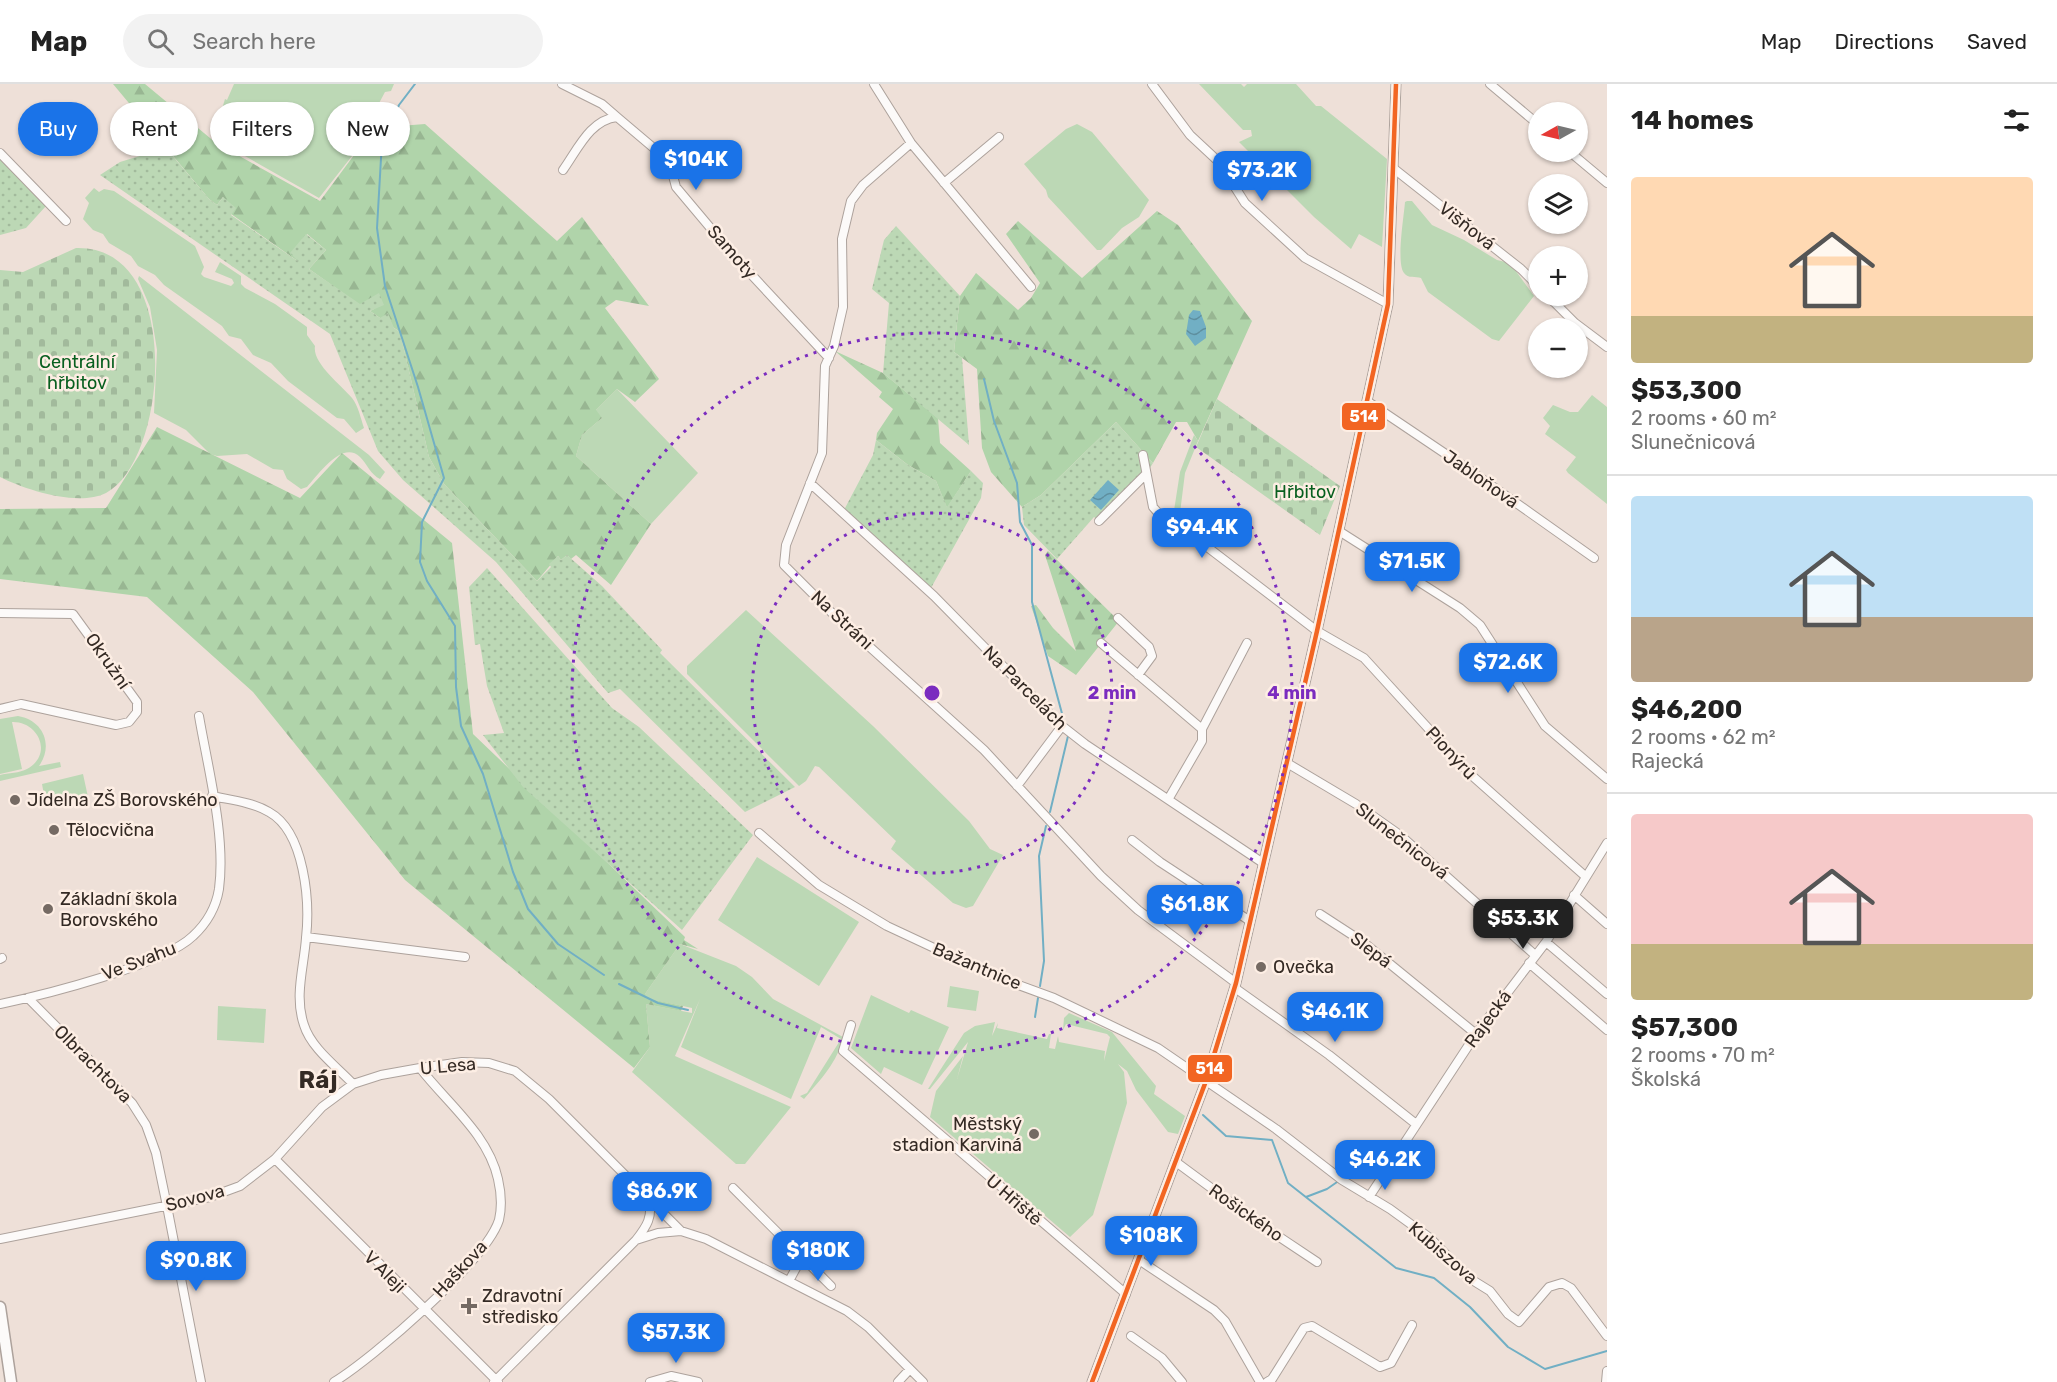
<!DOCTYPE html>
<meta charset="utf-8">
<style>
body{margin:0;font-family:Rubik,sans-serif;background:#f2f2f2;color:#222;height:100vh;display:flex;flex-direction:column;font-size:22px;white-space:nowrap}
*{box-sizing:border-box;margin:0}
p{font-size:20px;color:#767676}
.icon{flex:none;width:33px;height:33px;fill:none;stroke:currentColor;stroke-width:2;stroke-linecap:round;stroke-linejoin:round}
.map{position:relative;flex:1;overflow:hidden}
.panel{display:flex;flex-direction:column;background:#fff;width:450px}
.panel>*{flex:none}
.guide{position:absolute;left:18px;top:18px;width:570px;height:54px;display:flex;gap:12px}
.needle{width:39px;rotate:262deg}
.controls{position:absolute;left:1528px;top:18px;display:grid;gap:12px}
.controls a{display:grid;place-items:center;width:60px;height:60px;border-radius:50%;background:#fff;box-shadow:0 2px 4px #0004;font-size:30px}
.price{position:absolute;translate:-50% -51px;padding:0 14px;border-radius:12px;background:#1a73e8;color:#fff;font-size:20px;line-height:39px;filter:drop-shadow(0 2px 3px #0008)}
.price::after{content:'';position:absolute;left:50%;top:36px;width:18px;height:14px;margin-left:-9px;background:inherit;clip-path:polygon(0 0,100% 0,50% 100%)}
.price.current{background:#222;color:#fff}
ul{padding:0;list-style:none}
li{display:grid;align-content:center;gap:12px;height:318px;padding:0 24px}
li+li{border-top:2px solid #e0e0e0}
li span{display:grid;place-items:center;height:186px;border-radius:6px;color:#555}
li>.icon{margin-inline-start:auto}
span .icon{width:108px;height:108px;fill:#fffc;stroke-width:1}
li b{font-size:26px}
h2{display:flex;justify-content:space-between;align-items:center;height:72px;padding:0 24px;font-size:26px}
.chip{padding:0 21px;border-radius:27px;background:#fff;box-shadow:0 2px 4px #0004;font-size:21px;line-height:54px}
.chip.current{background:#1a73e8;color:#fff}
header{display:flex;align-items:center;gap:36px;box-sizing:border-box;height:84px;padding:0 30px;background:#fff;border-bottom:2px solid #e0e0e0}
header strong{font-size:28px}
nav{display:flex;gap:33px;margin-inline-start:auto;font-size:21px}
.search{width:420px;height:54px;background:#f2f2f2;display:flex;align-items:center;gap:15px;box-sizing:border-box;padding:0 21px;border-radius:33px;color:#767676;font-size:22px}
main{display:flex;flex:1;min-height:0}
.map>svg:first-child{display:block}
.green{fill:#bcd8b5}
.forest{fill:url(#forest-firs)}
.cemetery{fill:url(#cemetery-stones)}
.garden{fill:url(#garden-dots)}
.water{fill:url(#water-waves)}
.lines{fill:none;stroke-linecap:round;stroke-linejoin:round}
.stream{stroke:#71afc4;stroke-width:2}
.minor-casing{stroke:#ada29c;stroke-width:10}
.tertiary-casing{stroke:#ada29c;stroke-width:11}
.secondary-casing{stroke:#ada29c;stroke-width:13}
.minor{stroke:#fcfaf9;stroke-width:8}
.tertiary{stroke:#fcfaf9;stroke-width:9}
.secondary{stroke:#fcfaf9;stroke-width:10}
.bus-1-casing{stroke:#fdeee4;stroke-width:9}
.bus-1{stroke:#f26522;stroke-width:4.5}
.ring{fill:none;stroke:#7b2cbf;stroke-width:3;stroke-dasharray:3 6}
.poi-dot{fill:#756a63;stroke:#fdeee4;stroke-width:2}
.labels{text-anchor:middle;stroke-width:5;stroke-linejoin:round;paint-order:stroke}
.street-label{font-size:18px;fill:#342a24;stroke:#fdeee4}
.park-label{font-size:18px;fill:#085f1f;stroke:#fdeee4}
.poi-label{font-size:18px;fill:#342a24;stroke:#fdeee4;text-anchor:start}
.district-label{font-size:24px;font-weight:bold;fill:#342a24;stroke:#fdeee4}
.centre{fill:#7b2cbf;stroke:#fdeee4;stroke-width:3}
.ring-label{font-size:18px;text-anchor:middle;font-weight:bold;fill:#7b2cbf;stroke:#fdeee4;stroke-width:5;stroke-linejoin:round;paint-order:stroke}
.line-badge{stroke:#fdeee4;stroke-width:2}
.badge-label{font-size:16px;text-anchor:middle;font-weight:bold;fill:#fff}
</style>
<header>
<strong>Map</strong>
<div class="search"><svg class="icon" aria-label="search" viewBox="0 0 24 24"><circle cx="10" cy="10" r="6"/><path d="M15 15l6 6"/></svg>Search here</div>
<nav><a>Map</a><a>Directions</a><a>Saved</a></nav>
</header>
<main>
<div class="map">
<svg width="1607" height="1298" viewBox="0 0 1607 1298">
<defs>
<pattern id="forest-firs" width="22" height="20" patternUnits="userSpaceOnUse" patternTransform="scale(1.5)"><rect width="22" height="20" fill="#b0d4aa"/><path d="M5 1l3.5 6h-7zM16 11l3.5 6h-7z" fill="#98b692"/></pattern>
<pattern id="cemetery-stones" width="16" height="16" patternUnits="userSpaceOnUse" patternTransform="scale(1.5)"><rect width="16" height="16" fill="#bcd8b5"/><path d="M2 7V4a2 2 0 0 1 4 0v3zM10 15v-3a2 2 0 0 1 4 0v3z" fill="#a2ba9c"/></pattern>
<pattern id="garden-dots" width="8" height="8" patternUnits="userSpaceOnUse" patternTransform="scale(1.5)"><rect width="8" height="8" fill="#bcd8b5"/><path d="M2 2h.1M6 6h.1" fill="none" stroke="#a2ba9c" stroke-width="1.8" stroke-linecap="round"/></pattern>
<pattern id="water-waves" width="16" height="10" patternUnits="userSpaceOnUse" patternTransform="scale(1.5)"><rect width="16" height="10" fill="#71afc4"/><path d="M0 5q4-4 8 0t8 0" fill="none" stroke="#5e8f9f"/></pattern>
</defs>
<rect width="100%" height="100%" fill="#eee0d8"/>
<path class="green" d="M234,0h160l-3,7 -6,1 -8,15 -3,21 -55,70 -106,-60 12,-39 2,1z
M1199,0h42l3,3 3,-3h49l20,22h5l66,53 -5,88 -23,-13 -8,15 -37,-32 -75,-75 13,-6 -1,-6h-8z
M1077,40l15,8 57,68 -10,17 -17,11 -21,22h-4l-49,-53 -2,-7 -22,-26 42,-35z
M94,104l5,4 5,-3 10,2 81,55 9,21 -3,7 3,3 27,9 3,-3 -2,-4 -17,-7 5,-10 21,14v8l4,4 30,16 32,23v8l8,11c-3,17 26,39 37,52 6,7 9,21 12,30l-8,5 -12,-14 -7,-1 -49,-37 -17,-18 -18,-8 -12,-16 -12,-3 -7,-10 -58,-41 -9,-10 -17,-9 -7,-10 -22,-13 -6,-9 -10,-4 -10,-11 6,-16 -4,-5z
M1407,117h5l20,24 32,15 33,20 13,3 24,33 -35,45 -7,-2 -64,-47 -7,-14c-5,-2 -13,1 -17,-5 -8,-10 0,-57 1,-71z
M139,192l230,179 16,17 -5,7c-9,-4 -13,-15 -20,-22 -18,-17 -41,17 -53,30l-6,2 -14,-10 -4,-9 -10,-1 -26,-15 -30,2 -7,-2 -24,-24 -32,-17 3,-63 -7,-43 -12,-28z
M617,305l81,84 -47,51 -75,-68 6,-21 20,-17 -7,-7z
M1592,311l15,12v97l-39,-31 -2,-3 10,-13 -31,-23 5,-8 -7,-8 10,-13 17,7h8z
M1194,351l4,6 -13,32 -6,48 -6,-4 7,-45z
M746,526l127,116 96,95 21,28 13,6 -30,51 -7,2 -13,-5 -62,-54 5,-8 -77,-74 -4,-1 -9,15 -7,5 -112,-112v-8z
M18,632c25,4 36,29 21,50l21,-4 1,5 -61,14v-6c8,-2 20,-2 27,-6 27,-15 11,-48 -15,-47l10,47 -22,5v-55z
M83,690l5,23 -42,9 -4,-22z
M757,773l102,65 -40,64 -101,-66z
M680,860l56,22 16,11 21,22 70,38c-5,25 -23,43 -39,62l-4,-3 7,-3 34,-54 -20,-12 -30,72 -110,-52 19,-48 -25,57 116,51 -46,57h-9l-104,-92 18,-25 -4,-43 46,9v-5l-47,-10v-4z
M950,902l29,5 -3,20 -29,-4z
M871,911l38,18 2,-3 38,17 -27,58 -38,-18 -3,7 -30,-26z
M218,922l48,3 -2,34 -47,-3z
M1069,929l43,19 44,54 -2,8 31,22 -7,18 -10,-2 -32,-42 -9,-19 -9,-7 6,8 3,31 -34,112 -23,22 -140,-120 6,-26 27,-35 -6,23 11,-37 -38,47h-2l36,-56 11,-7 20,-4 -3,14 6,-13 -1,5 50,11 2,-5h2l-2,14 6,1 3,-13 1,6 46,9 -1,10 6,-24 -3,-3 -41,-10 -3,6 1,-12z"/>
<path class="forest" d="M113,0h32l71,59 104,58 54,-73 51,-4 132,117 25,-24 67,89 -33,-6 -11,8 54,71 -24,23 -18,-13 -21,21 6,8 -20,17 -6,21 75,68 -40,61 -35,-30 -5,4 -4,-4 -6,5 -3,-4 -21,25 -93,-97 -15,-27 -29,-125 -30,-21 4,-2 -7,-8 -7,4 -51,-36 17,-19 -19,-16 -8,28 -68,-48 -8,-17 -6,8 -8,-6z
M1157,127l21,14 74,96 -54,120 -11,-19h-11l-23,41 -37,-41 -75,73 -19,12 -31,-35 -9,-24 -5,-79 -23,-17 6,-56 16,-23 42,37 13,-12 9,-15 -34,-49 12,-13 64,57z
M835,267l48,22 55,45 2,25 31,28 -24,37 -11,-27 -28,-16 -32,-25 1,-7 16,-24 -14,-12 3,-5z
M157,343l143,71 42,-45 110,90 21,191 212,203 -1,3 14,9 -18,-5 -35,50 1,4 37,8 -2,5 -35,-7 4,43 -16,21 -229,-188 -152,-188 -106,-95 -147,-18v-70l106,-1z
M1048,467l71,70 -43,54 -28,-19 -17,-50 5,-1 17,23 23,23 -31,-96z"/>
<path class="cemetery" d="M76,164c109,-3 92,213 30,245 -28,14 -80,-3 -106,-16v-207l23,2z
M1217,315l123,87 -20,49 -124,-88z"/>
<path class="garden" d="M166,64l43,51 8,6 6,-8 13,11 -5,7 68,47 -9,-9 16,-19 20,16 -17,19 51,35 19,-11 5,12 -14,6 10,7 8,-5 6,15 6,4 29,125 15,27 93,97 14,-14 -2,-3 9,-8 3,4 6,-5 35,31 60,64 -2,3 135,134 -50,25 -125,-123 -12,4 -112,-131 -93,-82 -25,-29 -48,-117 -230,-159 20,-13z
M0,75l46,47 -20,22 -26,7z
M896,142l64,70 -6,56 8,6 7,87 -86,-72 6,-70 -17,-14 12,-49z
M1116,338l37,41 -5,8 -51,48 -3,-2 -37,42 -33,-34 -2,-18 19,-12z
M876,356l32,25 28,16 11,26 24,-36 12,12 -2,15 -50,90 -87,-78 29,-55z
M487,484l125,140 27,19 114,108 -71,95 -159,-143 -40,-52 21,-2 -17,-47 -7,-42 -5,1 -6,-58z"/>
<path class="water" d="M1193,226l7,1 6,16v11l-11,8 -9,-12 3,-19z
M1108,396l11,10 -18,20 -11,-10z"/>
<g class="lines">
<path class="stream" d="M415,0l-16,21 -17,36 -5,87 8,58 33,101 26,91 -22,44 -2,40 7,19 28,45 1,61 5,39 22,48 30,98 15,37 30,35 46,31
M984,295l10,42 23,62 3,39 12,23v57l32,119
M1050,728l18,-76
M619,900l39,19 30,7
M1040,902l4,-25 -5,-105 7,-30
M1035,933l3,-19
M1203,1031l23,21 46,4 16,43 108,85 38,10 36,29 38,40 37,22 62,-18
M1306,1113l21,-8 13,-9"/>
<defs>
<path id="minor" d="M562,0l40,20 15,13
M874,0l37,59 120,144
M1152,0l38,51 29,27 26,41 60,55 83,46
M1490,0l49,41
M911,59l-48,42 -12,16 -9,38 1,68 -9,39 -9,20 -3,87 -36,92 -2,20 47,47 153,138 117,126 37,34 98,73
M1570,68l37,31
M0,69l66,68
M1393,84l128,101 18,18
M563,86c15,-21 27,-50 54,-53l52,44 7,26 58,69 95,102
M944,99l55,-46
M1548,212l27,27 32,24
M1367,317l104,70 123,87
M1143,371l10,52 19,22 34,17 111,85 47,27 105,115 116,103
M810,399l124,113 128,130 23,18 178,119
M1099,437l47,-47
M1339,447l121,77 20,17 65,101 62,53
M0,529l73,1 64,88v10l-8,10 -13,3 -95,-21 -21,5
M1118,534l31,29 3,9 -14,19
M1101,559l101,86v12l-33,57
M1202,645l45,-86
M1287,679l69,41 44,31 135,120
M1017,702l45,-60
M212,712c19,4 40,6 57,16 36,20 41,90 37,126 -2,29 -12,58 -2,87 7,23 33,42 49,59
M759,749l60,52 68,41 107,50 60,22 104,50 118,81 66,51 48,29 40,29 39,40 21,13 18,23 11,8 30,-35 13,-4 9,5 36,48
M1132,756l28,22 90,59
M1574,811l33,29
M1320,830l43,28 113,92
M306,853l159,20
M1546,858l61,52
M0,875l2,-1
M1529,879l78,67
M1235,904l94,67 87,69
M28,914l104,105 14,22 10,28 11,53 34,176
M0,920c44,-9 163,-39 193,-68 13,-12 23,-29 26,-47 7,-53 -11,-120 -20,-173
M851,941l-8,26 283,243
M275,1075l223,223
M1176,1078l84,62 57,38
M733,1104l98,98
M1369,1113l107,-163 70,-92 61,-99
M0,1155l210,-42 30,-11 35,-27 47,-52 31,-23 28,-9 39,-7 42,-6 27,1 26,8 34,28 132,132
M636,1156c11,-14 17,-23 13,-42
M1139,1176l75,50 11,11 35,61
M789,1197l13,-24
M1131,1252l31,22 20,24
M334,1298c39,-24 152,-121 165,-162 3,-13 2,-28 -1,-41 -10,-45 -51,-76 -78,-111
M494,1298l142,-142 22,-7 23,-2 25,8 141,72 21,16 55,55
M650,1298l21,-6 27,6
M898,1298l12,-13
M1267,1298l5,-3 32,-51 8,-2 68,41 11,-4 21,-38
M1606,1298l1,-11"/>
<path id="tertiary" d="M1092,1298l114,-301 30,-98 81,-352 71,-327 8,-220"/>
<path id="secondary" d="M0,1223l11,75"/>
</defs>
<use href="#minor" class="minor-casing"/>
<use href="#tertiary" class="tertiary-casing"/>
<use href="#secondary" class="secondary-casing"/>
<use href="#minor" class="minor"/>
<use href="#tertiary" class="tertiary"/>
<use href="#secondary" class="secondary"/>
<defs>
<path id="bus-1" d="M1092,1298l114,-301 30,-98 81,-352 71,-327 8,-220"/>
</defs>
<use href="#bus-1" class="bus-1-casing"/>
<use href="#bus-1" class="bus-1"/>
</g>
<g class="ring">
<circle cx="932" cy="609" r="180"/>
<circle cx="932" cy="609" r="360"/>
</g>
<g class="poi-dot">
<circle cx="15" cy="716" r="6"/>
<circle cx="54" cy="746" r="6"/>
<circle cx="48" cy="825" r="6"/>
<circle cx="1261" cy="883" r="6"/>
<circle cx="1034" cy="1050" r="6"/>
<path d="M466 1213h6v6h6v6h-6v6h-6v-6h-6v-6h6z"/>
</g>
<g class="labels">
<g class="street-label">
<text transform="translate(1467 142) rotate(38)" y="6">Višňová</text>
<text transform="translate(732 168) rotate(49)" y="6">Samoty</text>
<text transform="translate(1481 395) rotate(35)" y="6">Jabloňová</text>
<text transform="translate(842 536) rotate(43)" y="6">Na Stráni</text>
<text transform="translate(108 577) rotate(55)" y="6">Okružní</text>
<text transform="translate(1025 604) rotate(45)" y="6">Na Parcelách</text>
<text transform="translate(1451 669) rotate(47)" y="6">Pionýrů</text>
<text transform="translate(1402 757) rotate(38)" y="6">Slunečnicová</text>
<text transform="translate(1371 866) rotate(37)" y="6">Slepá</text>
<text transform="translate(139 877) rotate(-21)" y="6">Ve Svahu</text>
<text transform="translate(977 882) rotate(23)" y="6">Bažantnice</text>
<text transform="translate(1488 935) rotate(-54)" y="6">Rajecká</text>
<text transform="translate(93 980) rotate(45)" y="6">Olbrachtova</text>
<text transform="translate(448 982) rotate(-5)" y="6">U Lesa</text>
<text transform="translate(195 1114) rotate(-15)" y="6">Sovova</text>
<text transform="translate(1014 1116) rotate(41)" y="6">U Hřiště</text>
<text transform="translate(1246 1129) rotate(35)" y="6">Rošického</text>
<text transform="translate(1443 1169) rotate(41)" y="6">Kubiszova</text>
<text transform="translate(460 1185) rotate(-47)" y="6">Haškova</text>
<text transform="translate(385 1188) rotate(45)" y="6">V Aleji</text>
</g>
<g class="park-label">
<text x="77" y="284">Centrální<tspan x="77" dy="21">hřbitov</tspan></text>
<text x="1305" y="414">Hřbitov</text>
</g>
<g class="poi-label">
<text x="27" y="722">Jídelna ZŠ Borovského</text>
<text x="66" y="752">Tělocvična</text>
<text x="60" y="821">Základní škola<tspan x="60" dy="21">Borovského</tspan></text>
<text x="1273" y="889">Ovečka</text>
<text x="1022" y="1046" text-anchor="end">Městský<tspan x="1022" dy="21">stadion Karviná</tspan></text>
<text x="482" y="1218">Zdravotní<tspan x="482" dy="21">středisko</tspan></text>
</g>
<g class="district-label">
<text x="318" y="1004">Ráj</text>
</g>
</g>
<circle cx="932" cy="609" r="9" class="centre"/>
<g class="ring-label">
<text x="1112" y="615">2 min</text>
<text x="1292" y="615">4 min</text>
</g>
<g class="line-badge">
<rect x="1341" y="318" width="45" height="29" rx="6" fill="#f26522"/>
<rect x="1187" y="970" width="46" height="29" rx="6" fill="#f26522"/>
</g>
<g class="badge-label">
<text x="1364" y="338">514</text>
<text x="1210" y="990">514</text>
</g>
</svg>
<div class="controls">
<a><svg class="needle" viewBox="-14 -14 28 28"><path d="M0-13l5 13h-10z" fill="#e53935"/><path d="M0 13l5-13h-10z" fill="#767676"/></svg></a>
<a><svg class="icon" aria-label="layers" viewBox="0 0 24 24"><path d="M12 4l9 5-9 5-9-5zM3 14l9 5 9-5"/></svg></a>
<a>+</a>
<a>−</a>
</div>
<b class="price" style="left:696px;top:107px">$104K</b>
<b class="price" style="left:1262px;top:118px">$73.2K</b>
<b class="price" style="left:1202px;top:475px">$94.4K</b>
<b class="price" style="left:1412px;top:509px">$71.5K</b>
<b class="price" style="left:1508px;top:610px">$72.6K</b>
<b class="price" style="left:1195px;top:852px">$61.8K</b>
<b class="price current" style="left:1523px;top:866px">$53.3K</b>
<b class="price" style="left:1335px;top:959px">$46.1K</b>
<b class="price" style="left:1385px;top:1107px">$46.2K</b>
<b class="price" style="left:662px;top:1139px">$86.9K</b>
<b class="price" style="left:1151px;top:1183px">$108K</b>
<b class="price" style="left:818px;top:1198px">$180K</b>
<b class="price" style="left:196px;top:1208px">$90.8K</b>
<b class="price" style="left:676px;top:1280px">$57.3K</b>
<div class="guide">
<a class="chip current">Buy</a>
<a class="chip">Rent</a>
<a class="chip">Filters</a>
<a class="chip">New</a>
</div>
</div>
<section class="panel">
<h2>14 homes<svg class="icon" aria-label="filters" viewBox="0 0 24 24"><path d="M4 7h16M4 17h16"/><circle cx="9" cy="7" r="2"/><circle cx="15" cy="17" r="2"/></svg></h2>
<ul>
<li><span style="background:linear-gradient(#ffd9b3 75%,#c2b280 0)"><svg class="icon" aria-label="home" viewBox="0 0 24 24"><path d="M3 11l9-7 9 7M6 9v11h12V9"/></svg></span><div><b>$53,300</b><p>2 rooms · 60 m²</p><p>Slunečnicová</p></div></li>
<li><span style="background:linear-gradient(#bfe0f5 65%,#b9a48a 0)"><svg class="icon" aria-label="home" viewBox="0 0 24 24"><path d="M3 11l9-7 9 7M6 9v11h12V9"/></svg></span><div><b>$46,200</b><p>2 rooms · 62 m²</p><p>Rajecká</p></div></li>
<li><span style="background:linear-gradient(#f6c9c9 70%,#c2b280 0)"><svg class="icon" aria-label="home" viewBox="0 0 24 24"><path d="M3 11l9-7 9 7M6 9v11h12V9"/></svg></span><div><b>$57,300</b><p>2 rooms · 70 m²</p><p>Školská</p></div></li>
</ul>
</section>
</main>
